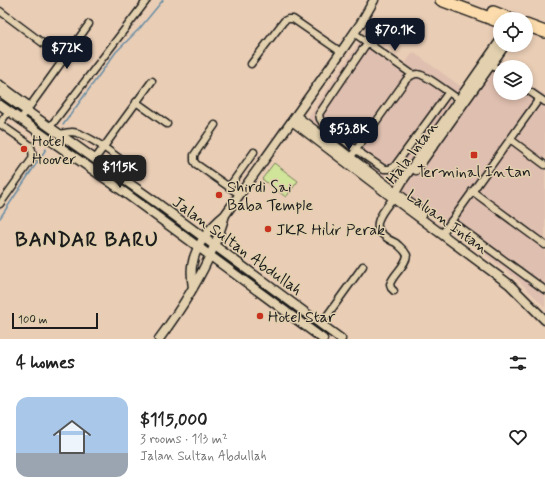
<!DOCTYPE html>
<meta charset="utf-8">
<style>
body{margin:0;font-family:Mynerve,sans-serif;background:#f6f6f6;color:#222;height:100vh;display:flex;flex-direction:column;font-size:15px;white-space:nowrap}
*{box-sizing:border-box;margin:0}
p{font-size:13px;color:#767676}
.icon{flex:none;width:22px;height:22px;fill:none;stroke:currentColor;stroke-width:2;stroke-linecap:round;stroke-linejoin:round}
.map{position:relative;height:339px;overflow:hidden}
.panel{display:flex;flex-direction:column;background:#fff;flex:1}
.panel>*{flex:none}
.tools{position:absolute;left:493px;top:12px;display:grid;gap:8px}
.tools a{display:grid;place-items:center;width:40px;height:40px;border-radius:50%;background:#fff;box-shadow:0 2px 6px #0003;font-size:20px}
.scale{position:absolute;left:12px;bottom:10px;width:86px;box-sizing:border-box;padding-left:4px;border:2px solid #1c1c1c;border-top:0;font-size:11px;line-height:14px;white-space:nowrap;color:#1c1c1c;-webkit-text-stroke:3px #e2d0ae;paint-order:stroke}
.price{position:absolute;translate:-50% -34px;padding:0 9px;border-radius:8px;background:#111827;color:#fff;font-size:13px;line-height:26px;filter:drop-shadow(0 1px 2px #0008)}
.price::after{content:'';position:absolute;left:50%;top:24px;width:12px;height:9px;margin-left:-6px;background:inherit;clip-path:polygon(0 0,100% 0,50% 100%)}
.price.on{background:#222;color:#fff}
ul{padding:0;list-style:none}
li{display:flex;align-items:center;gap:12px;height:100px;padding:0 16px}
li+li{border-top:1px solid #e0e0e0}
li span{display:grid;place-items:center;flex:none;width:112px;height:80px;border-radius:12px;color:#555}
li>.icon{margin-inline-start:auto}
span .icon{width:48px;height:48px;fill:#fffc;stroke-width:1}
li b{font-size:17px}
h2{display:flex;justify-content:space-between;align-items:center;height:48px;padding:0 16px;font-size:17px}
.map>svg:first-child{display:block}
.built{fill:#dfbfaf}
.green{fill:#d0e599;stroke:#76805a}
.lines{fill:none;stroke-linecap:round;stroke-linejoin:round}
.stream{stroke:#698da4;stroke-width:1.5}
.street-casing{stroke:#1c1c1c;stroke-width:9}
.secondary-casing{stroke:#1c1c1c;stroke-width:11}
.highway-casing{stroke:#1c1c1c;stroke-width:14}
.street{stroke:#e2d0ae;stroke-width:6}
.secondary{stroke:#e2d0ae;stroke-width:8}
.highway{stroke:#fcdcac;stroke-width:11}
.poi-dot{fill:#c8321e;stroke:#e2d0ae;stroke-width:1.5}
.labels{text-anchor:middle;stroke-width:3;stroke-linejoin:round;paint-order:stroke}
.poi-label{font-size:16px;fill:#1c1c1c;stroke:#e2d0ae;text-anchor:start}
.street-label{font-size:16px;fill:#1c1c1c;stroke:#e2d0ae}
.district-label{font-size:20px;font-weight:bold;letter-spacing:1px;fill:#1c1c1c;stroke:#e2d0ae}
</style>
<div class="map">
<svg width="545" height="339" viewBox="0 0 545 339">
<rect width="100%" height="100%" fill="#e9cdb5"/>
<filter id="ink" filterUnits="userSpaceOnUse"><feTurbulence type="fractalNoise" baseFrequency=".025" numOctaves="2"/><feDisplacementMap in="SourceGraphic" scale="8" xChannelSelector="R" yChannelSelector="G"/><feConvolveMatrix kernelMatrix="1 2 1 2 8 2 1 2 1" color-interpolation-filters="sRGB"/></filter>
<g filter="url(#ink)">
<path class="built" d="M364,35l41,29 8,-12 61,44 25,-34 6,5h-5v26h26v-11l19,13v212l-29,-29 -209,-158z"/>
<path class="green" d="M274,163l24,18 -12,16 -24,-18z"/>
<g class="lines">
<path class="stream" d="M63,125l53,-73 24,-24 23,-28
M0,218l46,-69"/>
<defs>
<path id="street" d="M0,11l64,48
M354,33l59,42
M367,43l-48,71 1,5 3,5 33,26 28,19h5l5,-2 54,-74
M489,63l11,8
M251,64l33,-43 4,-2h5l48,33
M0,84l30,22
M526,89l19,13
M136,102l31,22
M20,120l69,-96
M0,123l9,-12
M0,124l30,21c3,5 3,9 2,14l-32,45
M215,125l-21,30v6l2,3 43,30
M50,127l97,-127
M60,134c4,-1 8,-2 12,-2 16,1 48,27 61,37
M510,139l35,26
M95,159l57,-78
M348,161l58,-81c3,-3 7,-6 11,-6 8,-1 37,23 46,28
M229,187l25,-35
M472,191l73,54
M393,198c-7,10 -23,26 -11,36 4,4 9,7 14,9 4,4 8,6 11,12 -1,11 -13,18 -17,29l1,4 3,3
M451,221l94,69
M442,234l97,-135
M321,324l42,-58"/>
<path id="secondary" d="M0,92l157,111 184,136
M0,105l113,79 210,155
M296,116l127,97
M292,121l101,77 116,86 36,36
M416,170l89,-125
M393,197l10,-17 97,-139
M193,288c-1,-7 -2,-15 -1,-22 3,-20 18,-39 33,-51l116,-163 20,-29 13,-23
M159,339c26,-35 54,-81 66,-124"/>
<path id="highway" d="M441,0l59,22
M493,12l18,7
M526,25l19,7"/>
</defs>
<use href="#street" class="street-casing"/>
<use href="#secondary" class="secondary-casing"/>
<use href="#highway" class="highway-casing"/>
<use href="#street" class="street"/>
<use href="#secondary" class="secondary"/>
<use href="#highway" class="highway"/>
</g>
</g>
<g class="poi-dot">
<circle cx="24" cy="149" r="4"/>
<rect x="470" y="151" width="8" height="8" rx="2"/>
<circle cx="219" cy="195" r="4"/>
<circle cx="268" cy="229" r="4"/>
<circle cx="260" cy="316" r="4"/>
</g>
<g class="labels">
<g class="poi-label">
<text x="32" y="146">Hotel<tspan x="32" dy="18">Hoover</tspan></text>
<text x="474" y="177" text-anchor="middle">Terminal Intan</text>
<text x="227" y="192">Shirdi Sai<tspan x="227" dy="18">Baba Temple</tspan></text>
<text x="276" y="235">JKR Hilir Perak</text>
<text x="268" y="322">Hotel Star</text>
</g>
<g class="street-label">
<text transform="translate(411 152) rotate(-53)" y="6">Hala Intan</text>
<text transform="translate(448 221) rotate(36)" y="6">Laluan Intan</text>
<text transform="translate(238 245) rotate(36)" y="6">Jalan Sultan Abdullah</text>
</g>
<g class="district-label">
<text x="87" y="246">BANDAR BARU</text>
</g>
</g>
</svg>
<div class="tools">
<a><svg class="icon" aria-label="locate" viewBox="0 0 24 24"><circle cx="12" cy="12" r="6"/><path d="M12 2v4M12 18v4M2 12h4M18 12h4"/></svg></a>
<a><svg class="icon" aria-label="layers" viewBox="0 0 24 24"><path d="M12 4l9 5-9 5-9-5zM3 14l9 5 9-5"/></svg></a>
</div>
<div class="scale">100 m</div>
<b class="price" style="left:395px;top:52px">$70.1K</b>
<b class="price" style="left:67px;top:70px">$72K</b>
<b class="price" style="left:349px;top:151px">$53.8K</b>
<b class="price on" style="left:120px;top:189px">$115K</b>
</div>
<section class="panel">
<h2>4 homes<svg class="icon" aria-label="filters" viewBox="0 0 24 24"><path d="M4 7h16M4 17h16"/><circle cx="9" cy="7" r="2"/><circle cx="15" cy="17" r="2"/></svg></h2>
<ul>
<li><span style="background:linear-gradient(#a9c7e8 70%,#9aa5b1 0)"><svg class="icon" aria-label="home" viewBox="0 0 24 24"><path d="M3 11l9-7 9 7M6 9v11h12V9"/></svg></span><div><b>$115,000</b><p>3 rooms · 113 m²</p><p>Jalan Sultan Abdullah</p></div><svg class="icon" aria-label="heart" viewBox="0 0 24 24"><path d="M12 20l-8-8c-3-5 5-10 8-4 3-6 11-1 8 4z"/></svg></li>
</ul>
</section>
